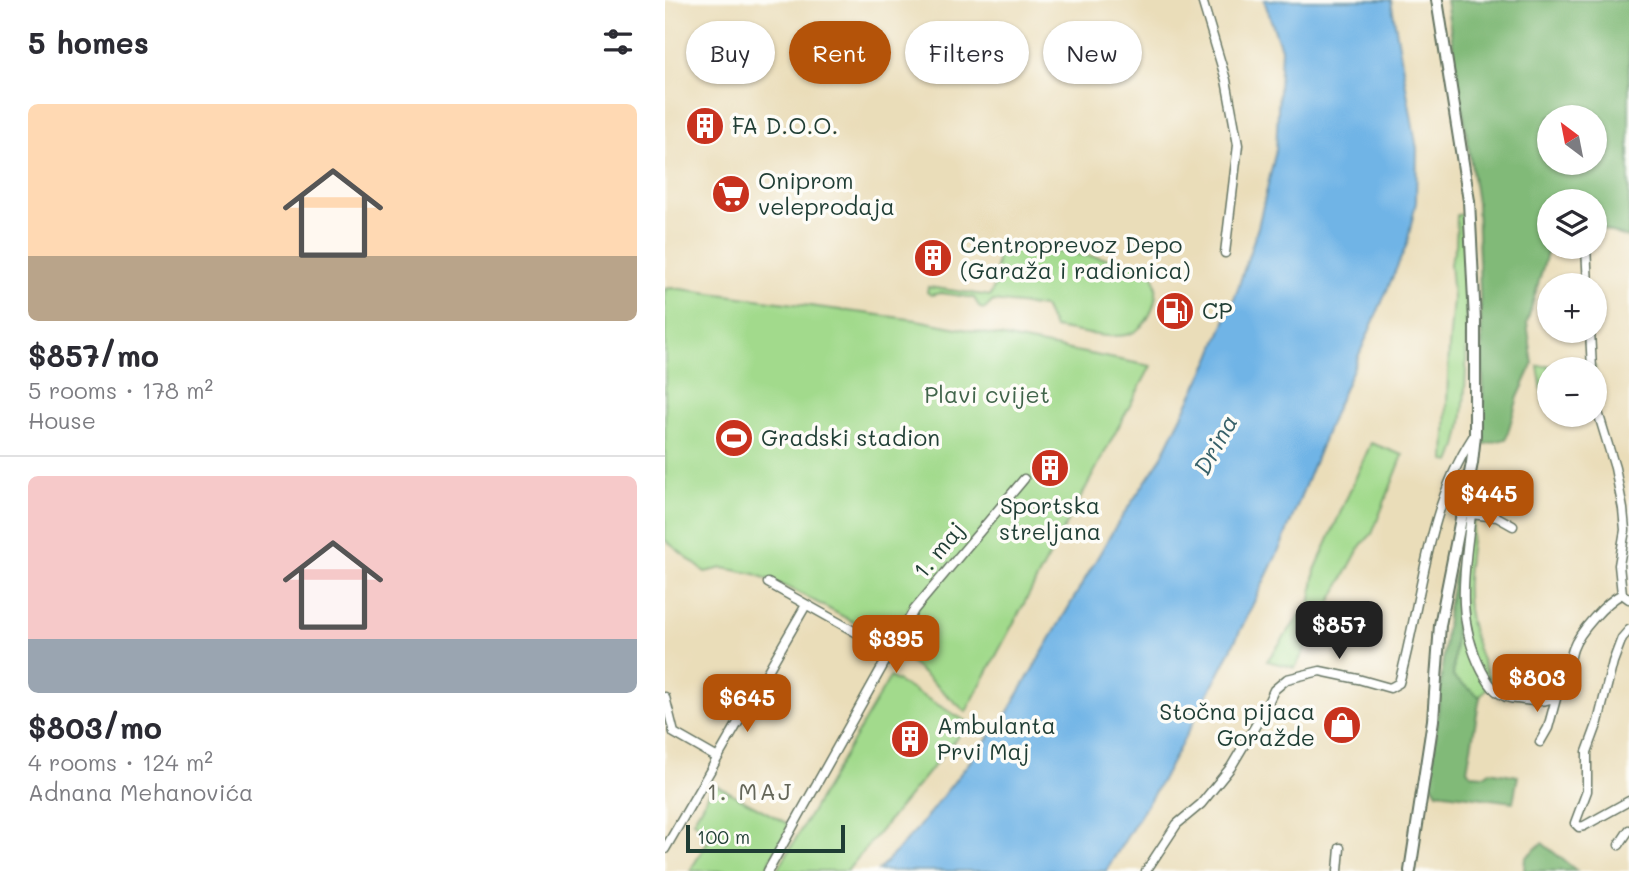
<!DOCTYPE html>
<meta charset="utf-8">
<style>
body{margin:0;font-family:Mali,sans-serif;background:#f2f2f3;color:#2b2b33;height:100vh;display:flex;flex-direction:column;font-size:26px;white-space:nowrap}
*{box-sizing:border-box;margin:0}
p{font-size:23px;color:#7c7c81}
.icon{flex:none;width:38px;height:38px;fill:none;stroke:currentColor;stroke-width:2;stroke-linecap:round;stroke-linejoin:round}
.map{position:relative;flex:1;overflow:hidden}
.sheet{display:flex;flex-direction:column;background:#fff;width:665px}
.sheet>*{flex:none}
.hud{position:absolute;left:21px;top:21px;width:665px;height:63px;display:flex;gap:14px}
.needle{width:46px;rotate:328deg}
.buttons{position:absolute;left:872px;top:105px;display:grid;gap:14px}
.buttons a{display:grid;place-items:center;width:70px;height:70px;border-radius:50%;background:#fff;box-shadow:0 2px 5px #0004;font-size:35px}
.scale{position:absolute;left:21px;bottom:18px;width:159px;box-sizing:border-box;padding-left:7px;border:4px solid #1f3d34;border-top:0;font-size:19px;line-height:24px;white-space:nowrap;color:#1f3d34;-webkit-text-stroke:5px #fdfcf7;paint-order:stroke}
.price{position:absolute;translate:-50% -60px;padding:0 16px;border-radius:14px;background:#b45309;color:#fff;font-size:23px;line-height:46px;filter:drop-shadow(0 2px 4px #0008)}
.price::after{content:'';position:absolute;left:50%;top:42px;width:21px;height:16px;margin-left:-10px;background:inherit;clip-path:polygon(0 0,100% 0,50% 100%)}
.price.selected{background:#222;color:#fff}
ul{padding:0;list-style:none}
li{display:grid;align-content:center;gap:14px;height:371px;padding:0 28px}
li+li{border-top:2px solid #e1e1e2}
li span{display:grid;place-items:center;height:217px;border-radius:10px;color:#555}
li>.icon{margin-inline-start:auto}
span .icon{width:126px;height:126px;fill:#fffc;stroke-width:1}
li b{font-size:30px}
h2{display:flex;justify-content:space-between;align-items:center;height:84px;padding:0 28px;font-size:30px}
.pill{padding:0 24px;border-radius:32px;background:#fff;box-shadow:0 2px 5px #0004;font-size:24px;line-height:63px}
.pill.selected{background:#b45309;color:#fff}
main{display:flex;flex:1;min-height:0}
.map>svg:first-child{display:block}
.green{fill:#a2da8c;stroke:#608c60;stroke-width:2}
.forest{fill:#81ba78;stroke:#507c56;stroke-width:2;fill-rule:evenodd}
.water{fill:#70b4e6;stroke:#48788d;stroke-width:2}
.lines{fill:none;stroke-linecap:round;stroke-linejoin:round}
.minor-casing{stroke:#667563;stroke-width:11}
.tertiary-casing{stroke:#667563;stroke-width:14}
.minor{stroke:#fff;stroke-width:8}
.tertiary{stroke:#fff;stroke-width:10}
.labels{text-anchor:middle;stroke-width:7;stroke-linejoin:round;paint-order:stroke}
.poi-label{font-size:23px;fill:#1f3d34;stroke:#fdfcf7;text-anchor:start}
.park-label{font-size:23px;fill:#40644a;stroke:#fdfcf7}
.street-label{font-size:23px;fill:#1f3d34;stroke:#fdfcf7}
.water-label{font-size:24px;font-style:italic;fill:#376169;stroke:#fdfcf7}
.neighbourhood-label{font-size:24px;letter-spacing:2px;fill:#65675a;stroke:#fdfcf7}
</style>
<main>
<section class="sheet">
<h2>5 homes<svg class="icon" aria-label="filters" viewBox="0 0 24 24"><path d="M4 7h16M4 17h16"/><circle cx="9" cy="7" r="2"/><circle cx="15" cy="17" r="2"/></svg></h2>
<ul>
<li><span style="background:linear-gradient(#ffd9b3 70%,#b9a48a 0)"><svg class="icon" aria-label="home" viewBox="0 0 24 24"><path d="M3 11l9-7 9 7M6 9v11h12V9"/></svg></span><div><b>$857/mo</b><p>5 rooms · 178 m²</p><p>House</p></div></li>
<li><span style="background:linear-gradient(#f6c9c9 75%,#9aa5b1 0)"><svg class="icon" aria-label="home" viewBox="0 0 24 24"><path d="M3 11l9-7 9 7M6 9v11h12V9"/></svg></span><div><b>$803/mo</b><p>4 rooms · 124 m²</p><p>Adnana Mehanovića</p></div></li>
</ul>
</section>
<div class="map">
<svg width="964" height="871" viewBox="0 0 964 871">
<rect width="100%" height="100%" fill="#fdfcf7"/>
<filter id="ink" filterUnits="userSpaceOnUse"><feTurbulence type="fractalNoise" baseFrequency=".0143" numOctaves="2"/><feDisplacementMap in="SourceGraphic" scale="14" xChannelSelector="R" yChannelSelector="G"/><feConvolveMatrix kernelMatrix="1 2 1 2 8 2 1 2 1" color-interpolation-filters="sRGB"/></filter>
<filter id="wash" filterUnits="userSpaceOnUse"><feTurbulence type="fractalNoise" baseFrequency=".00686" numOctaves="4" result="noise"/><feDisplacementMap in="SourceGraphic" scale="28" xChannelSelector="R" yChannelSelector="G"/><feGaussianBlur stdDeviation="1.57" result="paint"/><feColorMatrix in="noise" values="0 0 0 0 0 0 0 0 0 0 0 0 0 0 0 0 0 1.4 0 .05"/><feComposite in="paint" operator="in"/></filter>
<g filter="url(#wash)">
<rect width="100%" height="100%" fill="#eaddb9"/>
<path class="green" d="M798,214c2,53 5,105 3,157 -2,32 -2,62 -15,91l-6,-1 4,-114 4,-49 -3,-35 6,-18 1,-30z
M334,243l139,20c4,3 10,5 13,9 14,19 -2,59 -25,63 -22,4 -49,-4 -72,-7l-10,-21 -51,-6 -8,8 -5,-1 -6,-10 -33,-5 -10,2 -4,-3 1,-5 62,9 4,-9z
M8,288l244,32 234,46 -185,346 -83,-74 -89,-48 -39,-16 -32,-6 -18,4 -40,-32v-251z
M873,366h57l1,22h-2v-19h-45v34l-5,1z
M706,443l32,12 -31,79 -11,11 -66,123 -28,-7 44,-61 4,-30z
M805,503l5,7c-3,23 -7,47 -8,71 -2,36 10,69 24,101l-11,15 -27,-19 6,-119 -2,-1z
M225,677l79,46 -122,148h-70z
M49,784l76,41 -25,46h-75l22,-37 -19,-13z"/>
<path class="forest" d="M781,0h183v238l-35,-12v-25h-45v45l-22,77 6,41 -15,33 -12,42 -24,6 1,-65 -6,-177zM884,117h45v46h-45z
M792,558l2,1 -6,118 27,20 -13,73 4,4 13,1 6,-4 28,5 -5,26 -76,-10 -6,-10 17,-173z
M877,843l35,28h-53l1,-13z"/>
<path class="water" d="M599,0h127l26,149 -1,53 -9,42 -71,164 -55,138 -57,118 -59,111 -59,96h-228l38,-41 89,-113 109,-188 47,-71 49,-99 27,-68 21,-64 18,-77 5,-101z"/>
</g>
<g filter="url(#ink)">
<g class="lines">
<defs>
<path id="minor" d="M537,0l24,80 12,65 -13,108
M921,247l2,38
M925,331l2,38
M929,399l21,69 8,41 2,21 -6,35 3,29
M797,512l9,2c-6,57 -17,102 11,157 8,15 16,27 35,28 13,2 31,5 41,-5 11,-10 10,-31 15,-45 6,-17 33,-47 49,-55l7,5
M806,514l26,3 16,9
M103,583l123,69
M964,630l-7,8 -9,24 -15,60 -11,30v39l-12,32 4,4 5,-1 45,-25
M0,697l9,36 42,24
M875,742l8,-14 9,-33
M954,845l10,-15
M0,849l141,-244
M103,871l146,-261 110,-131
M481,871l31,-47 24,-20 30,-37 32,-54 11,-23 13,-11 33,-8 38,8 32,9 9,-5c23,-82 27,-174 74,-246
M673,871l2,-23"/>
<path id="tertiary" d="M745,871l23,-151 7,-95 32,-162 3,-28v-114l-6,-120 -32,-201"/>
</defs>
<use href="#minor" class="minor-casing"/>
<use href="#tertiary" class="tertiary-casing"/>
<use href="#minor" class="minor"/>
<use href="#tertiary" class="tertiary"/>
</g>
</g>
<defs>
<symbol id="building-disc" viewBox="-11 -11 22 22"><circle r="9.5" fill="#c8321e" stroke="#fdfcf7"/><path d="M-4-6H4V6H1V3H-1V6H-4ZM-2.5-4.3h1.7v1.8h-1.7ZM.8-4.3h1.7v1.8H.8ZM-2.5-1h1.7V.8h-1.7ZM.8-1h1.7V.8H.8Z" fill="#fff"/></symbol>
<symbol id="supermarket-disc" viewBox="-11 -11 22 22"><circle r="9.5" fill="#c8321e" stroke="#fdfcf7"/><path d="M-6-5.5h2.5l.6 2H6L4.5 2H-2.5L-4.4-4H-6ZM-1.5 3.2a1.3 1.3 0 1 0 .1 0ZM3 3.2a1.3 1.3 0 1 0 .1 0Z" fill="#fff"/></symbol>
<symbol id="fuel-disc" viewBox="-11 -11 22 22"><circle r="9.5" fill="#c8321e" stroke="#fdfcf7"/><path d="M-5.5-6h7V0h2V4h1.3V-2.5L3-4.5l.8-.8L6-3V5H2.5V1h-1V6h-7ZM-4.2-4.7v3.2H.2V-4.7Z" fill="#fff"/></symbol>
<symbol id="stadium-disc" viewBox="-11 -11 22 22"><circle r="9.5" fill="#c8321e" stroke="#fdfcf7"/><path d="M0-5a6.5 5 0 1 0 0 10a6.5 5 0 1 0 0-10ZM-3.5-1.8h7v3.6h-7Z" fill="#fff"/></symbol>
<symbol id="shop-disc" viewBox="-11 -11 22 22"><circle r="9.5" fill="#c8321e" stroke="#fdfcf7"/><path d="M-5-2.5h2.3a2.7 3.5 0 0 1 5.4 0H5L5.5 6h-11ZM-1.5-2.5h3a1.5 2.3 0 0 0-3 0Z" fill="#fff"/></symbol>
</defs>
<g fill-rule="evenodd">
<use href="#building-disc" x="18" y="104" width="44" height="44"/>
<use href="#supermarket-disc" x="44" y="172" width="44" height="44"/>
<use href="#building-disc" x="246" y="236" width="44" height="44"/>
<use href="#fuel-disc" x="488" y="289" width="44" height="44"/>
<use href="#stadium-disc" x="47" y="416" width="44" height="44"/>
<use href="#building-disc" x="363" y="446" width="44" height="44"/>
<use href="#shop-disc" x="655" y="703" width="44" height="44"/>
<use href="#building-disc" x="223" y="717" width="44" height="44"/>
</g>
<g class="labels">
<g class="poi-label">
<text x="67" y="134">FA D.O.O.</text>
<text x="93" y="189">Oniprom<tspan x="93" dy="26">veleprodaja</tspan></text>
<text x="295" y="253">Centroprevoz Depo<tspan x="295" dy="26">(Garaža i radionica)</tspan></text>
<text x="537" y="319">CP</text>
<text x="96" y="446">Gradski stadion</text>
<text x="385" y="514" text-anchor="middle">Sportska<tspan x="385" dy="26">streljana</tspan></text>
<text x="650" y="720" text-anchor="end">Stočna pijaca<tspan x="650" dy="26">Goražde</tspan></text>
<text x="272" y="734">Ambulanta<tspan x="272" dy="26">Prvi Maj</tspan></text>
</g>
<g class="park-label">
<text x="322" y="403">Plavi cvijet</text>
</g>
<g class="street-label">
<text transform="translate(274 550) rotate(-50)" y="8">1. maj</text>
</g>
<g class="water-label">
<text transform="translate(551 445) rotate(-61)" y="8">Drina</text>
</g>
<g class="neighbourhood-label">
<text x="85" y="800">1. MAJ</text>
</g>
</g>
</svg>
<div class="buttons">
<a><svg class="needle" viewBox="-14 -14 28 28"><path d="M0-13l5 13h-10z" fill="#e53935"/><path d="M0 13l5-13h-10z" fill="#7c7c81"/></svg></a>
<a><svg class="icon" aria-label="layers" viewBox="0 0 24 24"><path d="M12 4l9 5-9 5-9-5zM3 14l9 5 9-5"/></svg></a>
<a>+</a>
<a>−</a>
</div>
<div class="scale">100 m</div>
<b class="price" style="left:824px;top:530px">$445</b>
<b class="price selected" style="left:674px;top:661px">$857</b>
<b class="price" style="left:231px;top:675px">$395</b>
<b class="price" style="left:872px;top:714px">$803</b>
<b class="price" style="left:82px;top:734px">$645</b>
<div class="hud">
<a class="pill">Buy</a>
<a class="pill selected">Rent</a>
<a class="pill">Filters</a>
<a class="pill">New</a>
</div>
</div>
</main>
